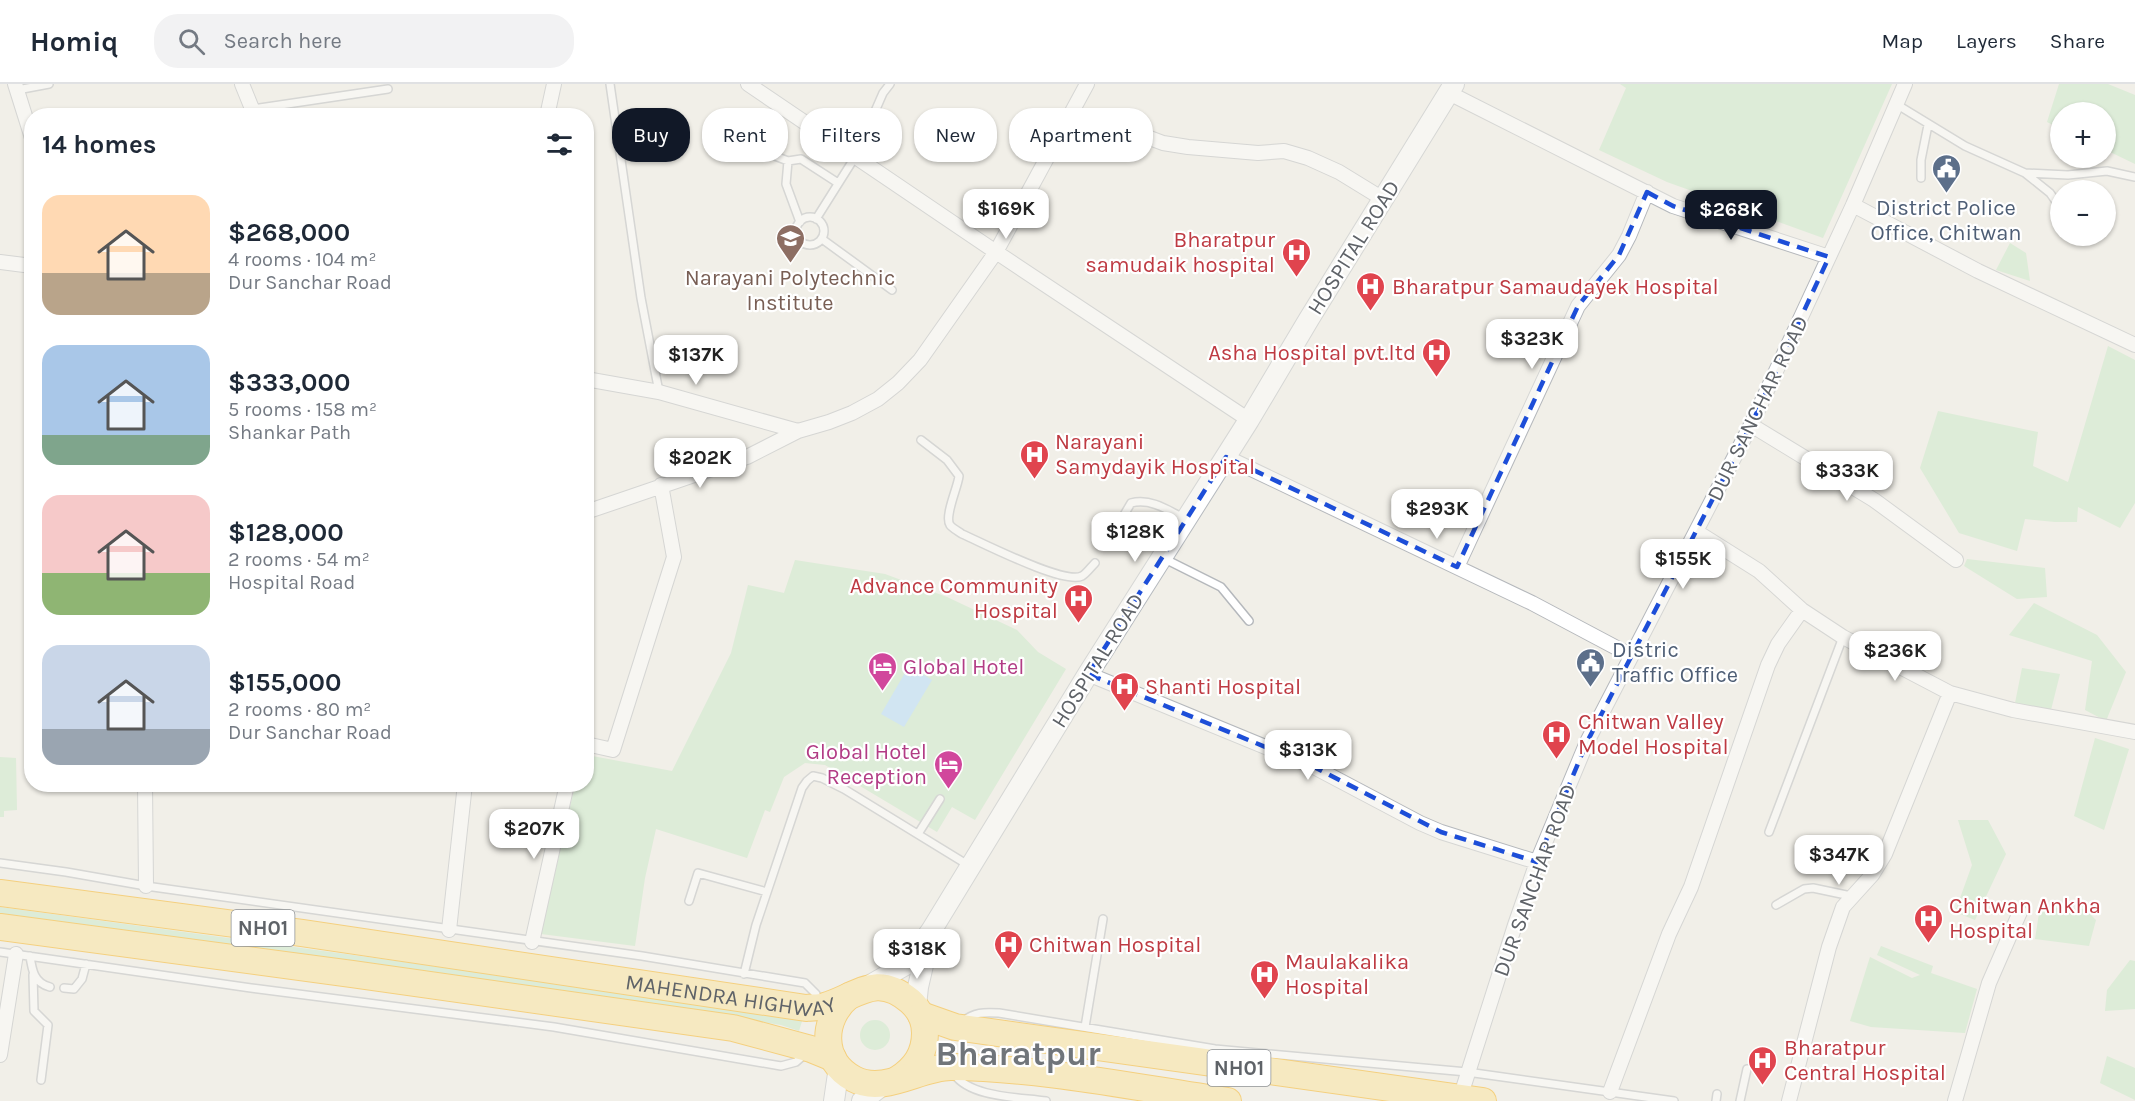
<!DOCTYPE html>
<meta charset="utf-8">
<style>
body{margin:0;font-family:Karla,sans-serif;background:#f2f2f3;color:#1f2937;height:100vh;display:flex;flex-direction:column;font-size:22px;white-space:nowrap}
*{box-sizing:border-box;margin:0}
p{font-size:20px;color:#747a83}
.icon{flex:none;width:33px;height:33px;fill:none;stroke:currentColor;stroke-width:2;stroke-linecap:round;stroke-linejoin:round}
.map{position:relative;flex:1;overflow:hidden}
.drawer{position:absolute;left:24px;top:24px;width:570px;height:684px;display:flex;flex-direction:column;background:#fff;border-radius:24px;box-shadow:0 2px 4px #0004}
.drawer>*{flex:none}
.top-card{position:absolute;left:612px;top:24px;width:570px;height:54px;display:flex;gap:12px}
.buttons{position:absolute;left:2050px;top:18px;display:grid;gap:12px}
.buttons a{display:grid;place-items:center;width:66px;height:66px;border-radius:50%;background:#fff;box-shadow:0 2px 4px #0004;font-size:30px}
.price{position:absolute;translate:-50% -51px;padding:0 14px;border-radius:12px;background:#fff;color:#222;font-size:20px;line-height:39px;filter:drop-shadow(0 2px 3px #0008)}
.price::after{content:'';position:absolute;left:50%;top:36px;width:18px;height:14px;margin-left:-9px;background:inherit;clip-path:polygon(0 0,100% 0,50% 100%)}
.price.active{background:#111827;color:#fff}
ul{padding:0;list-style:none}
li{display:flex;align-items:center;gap:18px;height:150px;padding:0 18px}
li span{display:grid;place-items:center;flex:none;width:168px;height:120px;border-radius:18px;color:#555}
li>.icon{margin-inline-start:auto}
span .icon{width:72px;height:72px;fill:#fffc;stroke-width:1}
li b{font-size:26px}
h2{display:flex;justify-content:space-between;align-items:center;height:72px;padding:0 18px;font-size:26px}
.tag{padding:0 21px;border-radius:24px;background:#fff;box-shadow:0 2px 4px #0004;font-size:21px;line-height:54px}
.tag.active{background:#111827;color:#fff}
header{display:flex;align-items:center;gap:36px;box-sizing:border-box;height:84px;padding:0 30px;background:#fff;border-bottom:2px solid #e0e1e3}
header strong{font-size:28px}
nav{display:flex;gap:33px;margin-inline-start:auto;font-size:21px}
.search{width:420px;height:54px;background:#f2f2f3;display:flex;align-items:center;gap:15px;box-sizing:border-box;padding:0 21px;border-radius:24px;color:#747a83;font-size:22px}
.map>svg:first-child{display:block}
.green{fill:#c5e8c5}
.water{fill:#aadaff}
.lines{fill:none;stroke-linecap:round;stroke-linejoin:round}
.lane-casing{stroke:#b5b8bc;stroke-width:10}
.street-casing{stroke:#b5b8bc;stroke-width:16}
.secondary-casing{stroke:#b6babf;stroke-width:22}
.highway-casing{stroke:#f9ab00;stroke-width:28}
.lane{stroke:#fff;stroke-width:7}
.street{stroke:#fff;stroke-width:14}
.secondary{stroke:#fff;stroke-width:20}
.highway{stroke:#fde293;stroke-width:26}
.marked{fill:none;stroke:#1d4ed8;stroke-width:4.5;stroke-dasharray:12 8;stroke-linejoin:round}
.labels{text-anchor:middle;stroke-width:4.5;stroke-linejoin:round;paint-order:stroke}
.shield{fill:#fff;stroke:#8f9295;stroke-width:1.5}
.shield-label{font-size:21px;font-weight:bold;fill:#5f6368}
.service-label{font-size:22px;fill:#4e5e75;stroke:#fff}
.health-label{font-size:22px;fill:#be3a42;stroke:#fff;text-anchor:start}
.street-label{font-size:22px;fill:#5f6368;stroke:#fff}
.education-label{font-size:22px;fill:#785e54;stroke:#fff}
.hotel-label{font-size:22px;fill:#b23c85;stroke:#fff;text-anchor:start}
.town-label{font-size:34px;font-weight:bold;fill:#70757a;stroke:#fff}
</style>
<header>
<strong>Homiq</strong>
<div class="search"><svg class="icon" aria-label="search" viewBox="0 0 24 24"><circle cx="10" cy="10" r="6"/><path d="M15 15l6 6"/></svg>Search here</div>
<nav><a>Map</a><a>Layers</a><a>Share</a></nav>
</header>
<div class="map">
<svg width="2135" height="1017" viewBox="0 0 2135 1017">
<rect width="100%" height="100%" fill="#f1efe8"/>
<path class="green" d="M1620,0h272l-69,154 -156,-56 -68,-32 27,-62z
M2059,0h49l27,11v69l-29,-14v-38h-45v17l-14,-7z
M2010,159l16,10 4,28 -34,-11z
M2108,262l27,14v143l-15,25 -42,-21 -1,15h-22l-30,-3 -8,32 -58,-18 -39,-65 18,-57 100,21 -5,34 35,16z
M1967,475l78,9 2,29 -30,2 -53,-33z
M795,476l90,14 62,23 70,33 21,22 28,17 -91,151 -23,-13 -15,25 -112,-67 -20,-2 -21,14 -14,35 -5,-2 -18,48 -91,-29 -11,49 -10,68 -94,-12 34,-149 11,-1 1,-29 85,16 59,-118 17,-68 36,8z
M2034,519l63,32 29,37 -20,49 -21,-11 7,-49 -83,-26z
M2022,584l38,6 -9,36 -36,-7z
M2095,654l34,11 -25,81 -30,-14z
M0,673l16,1 1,52 -13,1v6h-4z
M1958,736h30l18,34 -31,66 -20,-8 17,-47z
M0,823l683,93 99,18h21l-4,13 -18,-6 -100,-16 -681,-92z
M2040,823l45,2 11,11 -7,26 -54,-7z
M1881,862l52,20 -2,7 46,16 -12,44 -94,-6 -21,-6 20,-64 42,21 8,-3 -43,-20z
M2130,876l5,1v48l-30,2 2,-21z
M860 951a15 15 0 1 1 30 0a15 15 0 1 1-30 0Z
M2107,972l28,12v32l-35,-17z"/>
<path class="water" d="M909,582l23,14 -28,47 -23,-13z"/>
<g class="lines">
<defs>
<path id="lane" d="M610,0l31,214 18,94
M17,6l32,-6
M1896,20l69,42 60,27 43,2 39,-4 28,6
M253,25l135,-20
M738,58l50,19 13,-2 37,24
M788,77l-2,23 14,38
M2025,89l25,20 11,16
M1921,94v-18l7,-35
M796 147a14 14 0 1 1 28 0a14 14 0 1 1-28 0Z
M816,135l39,-62 28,-64 7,-9
M2079,152l2,1
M822,155l70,51
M921,356l26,20 12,16c-1,11 -15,40 -9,49 2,3 8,6 12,9 21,9 102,51 120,42 4,-2 9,-9 13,-13
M1110,455l21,-36c20,-5 37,7 54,16
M1163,474l58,29 28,34
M1769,748l74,-195
M918,750l22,-35
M0,779l66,9 80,14 496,70 163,27 11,11 2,8
M689,817l9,-28 69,19
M1776,821l28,-16 9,-1 38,8
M0,868l251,36 303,39 227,39 15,-4 9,-8
M30,872c2,14 4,27 20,31
M744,890l12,-49 46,-137 5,-7 6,-5 9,2 22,11 124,76
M33,891l1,36 14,14 -7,55
M64,904l10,1 8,-10 4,-15
M962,938c12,-10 22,-10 37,-9l216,36 252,23 207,29
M1085,943l18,-108
M954,990c17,24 65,23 92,27
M1716,1017l1,-7
M1740,1017l7,-32"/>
<path id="street" d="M15,0l17,54
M242,0l13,32
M748,0l248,168 253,168
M1449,9l224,113 156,51
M547,32l7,-32
M1147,53l16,6 25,4 70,6 26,-2 24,7 31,14 44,27
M1853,121l125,66 157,74
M0,178l32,4
M586,295l73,13 139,39
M1751,341l123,75 82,60
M1226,373l306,146 98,52
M586,428l161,-55 51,-26 31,-9 23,-9 26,-14 20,-16 22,-23 76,-108 91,-168
M1697,448l62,39 43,39 41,27 107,56 63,17 122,22
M1457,483l121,-261 41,-51 10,-19 18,-44
M1088,590l226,93 106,56 21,9 96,30
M586,660l27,6 61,-193 -13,-72
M145,700l1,102
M449,846l16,-146
M532,858l35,-158
M0,971l16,-101
M1610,1008l59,-158 22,-47 77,-222 10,-21 24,-34
M1460,1014l55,-173 22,-63 50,-120 164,-317 102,-220 52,-121
M1789,1017l40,-154 14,-40 29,-32 13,-21 65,-161
M1955,1017l34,-118 31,-71"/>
<path id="secondary" d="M867,903l40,-23 24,-33 157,-257 161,-254 60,-101 145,-235
M916,922l2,-19 11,-48
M834,1017l5,-34
M862,1017l22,-17"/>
<g id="highway">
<path id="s1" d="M0,809l302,40 504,75c6,-1 13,0 19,-2 33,-10 51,-34 85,-5 9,8 15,20 15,32 0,21 -10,35 -27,46"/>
<path d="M0,843l352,47 381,54 78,21 22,9"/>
<path d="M849,912c-28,23 -29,65 5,83 30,16 66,-12 97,-12 93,1 186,21 277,34"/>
<path d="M921,931l34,12 528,74"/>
</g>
</defs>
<use href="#lane" class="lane-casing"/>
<use href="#street" class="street-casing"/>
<use href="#secondary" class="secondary-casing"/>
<use href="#highway" class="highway-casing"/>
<use href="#lane" class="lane"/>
<use href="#street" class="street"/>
<use href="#secondary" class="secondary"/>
<use href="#highway" class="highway"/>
</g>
<path d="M0 0H2135V1017H0ZM1647,108l26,14 156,51 -78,168 -164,317 -50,120 -96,-30 -127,-65 -226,-93 138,-217 231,110 121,-261 41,-51z" fill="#f1efe8" fill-opacity=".55" fill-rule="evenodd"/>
<path class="marked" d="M1647,108l26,14 156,51 -78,168 -164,317 -50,120 -96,-30 -127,-65 -226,-93 138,-217 231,110 121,-261 41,-51z"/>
<defs>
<symbol id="civic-pin" viewBox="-11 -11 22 30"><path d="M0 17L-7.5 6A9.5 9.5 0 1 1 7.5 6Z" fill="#5c6f8a" stroke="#fff"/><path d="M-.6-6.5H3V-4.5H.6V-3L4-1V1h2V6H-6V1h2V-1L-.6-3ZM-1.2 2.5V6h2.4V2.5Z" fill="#fff"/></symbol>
<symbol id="school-pin" viewBox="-11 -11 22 30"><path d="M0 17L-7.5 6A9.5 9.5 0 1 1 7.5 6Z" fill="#8d6e63" stroke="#fff"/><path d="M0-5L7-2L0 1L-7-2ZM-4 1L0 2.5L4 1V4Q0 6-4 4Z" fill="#fff"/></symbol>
<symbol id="hospital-pin" viewBox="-11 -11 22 30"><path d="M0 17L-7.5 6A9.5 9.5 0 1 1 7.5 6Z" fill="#e0444e" stroke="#fff"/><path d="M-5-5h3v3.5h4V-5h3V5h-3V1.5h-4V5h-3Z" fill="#fff"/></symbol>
<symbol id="hotel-pin" viewBox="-11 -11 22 30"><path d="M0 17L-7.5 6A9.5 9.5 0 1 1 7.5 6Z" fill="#d1479c" stroke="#fff"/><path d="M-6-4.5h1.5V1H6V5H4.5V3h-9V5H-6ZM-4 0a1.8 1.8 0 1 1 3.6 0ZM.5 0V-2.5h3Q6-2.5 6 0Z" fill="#fff"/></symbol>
</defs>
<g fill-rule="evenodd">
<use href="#civic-pin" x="1930" y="68" width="33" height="45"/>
<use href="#school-pin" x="774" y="138" width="33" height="45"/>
<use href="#hospital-pin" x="1280" y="152" width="33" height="45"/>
<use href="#hospital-pin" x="1354" y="186" width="33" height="45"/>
<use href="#hospital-pin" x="1420" y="252" width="33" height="45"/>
<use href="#hospital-pin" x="1018" y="354" width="33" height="45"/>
<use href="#hospital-pin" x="1062" y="498" width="33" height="45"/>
<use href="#civic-pin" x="1574" y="562" width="33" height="45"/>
<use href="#hotel-pin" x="866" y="566" width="33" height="45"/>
<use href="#hospital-pin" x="1108" y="586" width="33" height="45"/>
<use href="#hospital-pin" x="1540" y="634" width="33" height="45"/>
<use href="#hotel-pin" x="932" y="664" width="33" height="45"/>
<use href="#hospital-pin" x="1912" y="818" width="33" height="45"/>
<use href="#hospital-pin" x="992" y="844" width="33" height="45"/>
<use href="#hospital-pin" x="1248" y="874" width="33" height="45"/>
<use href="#hospital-pin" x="1746" y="960" width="33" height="45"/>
</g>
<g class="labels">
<g class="shield">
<rect x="231.5" y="826" width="63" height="36" rx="4.5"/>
<rect x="1207.5" y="966" width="63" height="36" rx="4.5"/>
</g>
<g class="shield-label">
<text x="263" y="851">NH01</text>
<text x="1239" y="991">NH01</text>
</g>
<g class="service-label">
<text x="1946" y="131">District Police<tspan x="1946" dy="25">Office, Chitwan</tspan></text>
<text x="1612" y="573" text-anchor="start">Distric<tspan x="1612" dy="25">Traffic Office</tspan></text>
</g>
<g class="health-label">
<text x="1275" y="163" text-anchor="end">Bharatpur<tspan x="1275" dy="25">samudaik hospital</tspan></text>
<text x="1392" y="210">Bharatpur Samaudayek Hospital</text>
<text x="1416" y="276" text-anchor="end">Asha Hospital pvt.ltd</text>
<text x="1055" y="365">Narayani<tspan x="1055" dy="25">Samydayik Hospital</tspan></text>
<text x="1058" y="509" text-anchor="end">Advance Community<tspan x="1058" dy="25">Hospital</tspan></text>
<text x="1145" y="610">Shanti Hospital</text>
<text x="1578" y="645">Chitwan Valley<tspan x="1578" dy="25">Model Hospital</tspan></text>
<text x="1949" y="829">Chitwan Ankha<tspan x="1949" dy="25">Hospital</tspan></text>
<text x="1029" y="868">Chitwan Hospital</text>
<text x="1285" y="885">Maulakalika<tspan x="1285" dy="25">Hospital</tspan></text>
<text x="1784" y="971">Bharatpur<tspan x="1784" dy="25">Central Hospital</tspan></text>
</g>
<g class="street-label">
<text transform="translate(1353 163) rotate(-58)" y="8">HOSPITAL ROAD</text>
<text transform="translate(1757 324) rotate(-64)" y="8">DUR SANCHAR ROAD</text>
<text transform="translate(1097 576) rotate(-58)" y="8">HOSPITAL ROAD</text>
<text transform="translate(1534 796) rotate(-70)" y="8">DUR SANCHAR ROAD</text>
<text dy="8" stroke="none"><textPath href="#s1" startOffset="738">MAHENDRA HIGHWAY</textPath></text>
</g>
<g class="education-label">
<text x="790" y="201">Narayani Polytechnic<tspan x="790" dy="25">Institute</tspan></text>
</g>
<g class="hotel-label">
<text x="903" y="590">Global Hotel</text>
<text x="927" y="675" text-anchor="end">Global Hotel<tspan x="927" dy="25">Reception</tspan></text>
</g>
<g class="town-label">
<text x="1018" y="981">Bharatpur</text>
</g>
</g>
</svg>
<div class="buttons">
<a>+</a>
<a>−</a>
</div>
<b class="price" style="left:1006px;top:156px">$169K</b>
<b class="price active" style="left:1731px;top:157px">$268K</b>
<b class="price" style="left:1532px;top:286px">$323K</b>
<b class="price" style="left:696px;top:302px">$137K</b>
<b class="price" style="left:700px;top:405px">$202K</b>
<b class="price" style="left:1847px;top:418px">$333K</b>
<b class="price" style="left:1437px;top:456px">$293K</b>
<b class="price" style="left:1135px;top:479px">$128K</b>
<b class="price" style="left:1683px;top:506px">$155K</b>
<b class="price" style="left:1895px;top:598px">$236K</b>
<b class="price" style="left:1308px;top:697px">$313K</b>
<b class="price" style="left:534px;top:776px">$207K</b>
<b class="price" style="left:1839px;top:802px">$347K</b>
<b class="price" style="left:917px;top:896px">$318K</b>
<div class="top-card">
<a class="tag active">Buy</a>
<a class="tag">Rent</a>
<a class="tag">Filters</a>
<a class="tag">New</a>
<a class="tag">Apartment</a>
</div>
<section class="drawer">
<h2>14 homes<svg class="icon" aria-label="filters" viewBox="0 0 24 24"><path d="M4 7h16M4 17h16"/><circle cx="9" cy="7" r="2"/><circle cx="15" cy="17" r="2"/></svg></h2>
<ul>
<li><span style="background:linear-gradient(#ffd9b3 65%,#b9a48a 0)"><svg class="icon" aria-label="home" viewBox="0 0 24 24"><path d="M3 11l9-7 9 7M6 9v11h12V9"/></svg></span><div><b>$268,000</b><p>4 rooms · 104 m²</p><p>Dur Sanchar Road</p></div></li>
<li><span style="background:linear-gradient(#a9c7e8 75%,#7fa58c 0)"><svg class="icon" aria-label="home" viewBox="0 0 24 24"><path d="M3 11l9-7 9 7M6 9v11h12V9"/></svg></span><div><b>$333,000</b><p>5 rooms · 158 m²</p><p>Shankar Path</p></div></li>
<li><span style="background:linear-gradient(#f6c9c9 65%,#8fb573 0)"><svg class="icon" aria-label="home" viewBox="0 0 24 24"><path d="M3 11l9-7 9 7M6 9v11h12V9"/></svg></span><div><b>$128,000</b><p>2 rooms · 54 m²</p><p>Hospital Road</p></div></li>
<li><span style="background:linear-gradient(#c9d6e8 70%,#9aa5b1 0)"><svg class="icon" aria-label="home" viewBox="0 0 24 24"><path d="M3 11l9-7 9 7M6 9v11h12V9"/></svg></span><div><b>$155,000</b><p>2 rooms · 80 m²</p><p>Dur Sanchar Road</p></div></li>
</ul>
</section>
</div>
